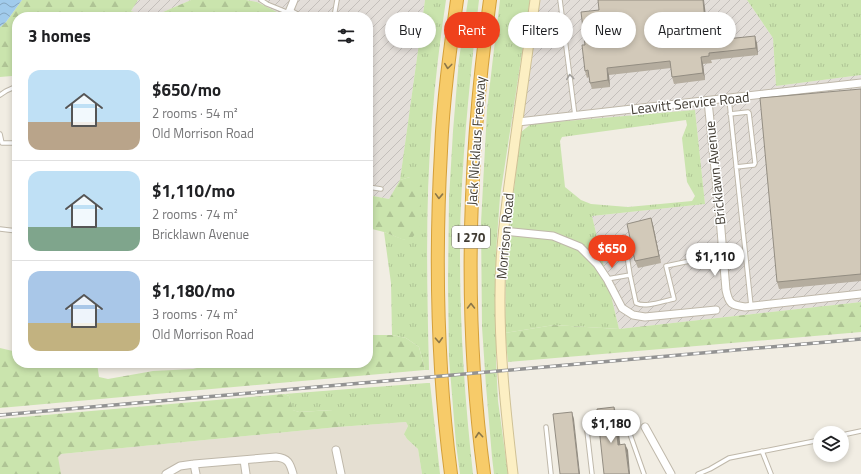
<!DOCTYPE html>
<meta charset="utf-8">
<style>
body{margin:0;font-family:"Titillium Web",sans-serif;background:#f6f6f6;color:#202124;height:100vh;display:flex;flex-direction:column;font-size:15px;white-space:nowrap}
*{box-sizing:border-box;margin:0}
p{font-size:13px;color:#757577}
.icon{flex:none;width:22px;height:22px;fill:none;stroke:currentColor;stroke-width:2;stroke-linecap:round;stroke-linejoin:round}
.map{position:relative;flex:1;overflow:hidden}
.details{position:absolute;left:12px;top:12px;width:361px;height:356px;display:flex;flex-direction:column;background:#fff;border-radius:16px;box-shadow:0 2px 6px #0003}
.details>*{flex:none}
.hud{position:absolute;left:385px;top:12px;width:380px;height:36px;display:flex;gap:8px}
.fabs{position:absolute;left:813px;top:426px;display:grid;gap:8px}
.fabs a{display:grid;place-items:center;width:36px;height:36px;border-radius:50%;background:#fff;box-shadow:0 2px 6px #0003;font-size:20px}
.price{position:absolute;translate:-50% -34px;padding:0 9px;border-radius:14px;background:#fff;color:#222;font-size:13px;line-height:26px;filter:drop-shadow(0 1px 2px #0008)}
.price::after{content:'';position:absolute;left:50%;top:24px;width:12px;height:9px;margin-left:-6px;background:inherit;clip-path:polygon(0 0,100% 0,50% 100%)}
.price.selected{background:#ef411c;color:#fff}
ul{padding:0;list-style:none}
li{display:flex;align-items:center;gap:12px;height:100px;padding:0 16px}
li+li{border-top:1px solid #e0e0e0}
li span{display:grid;place-items:center;flex:none;width:112px;height:80px;border-radius:12px;color:#555}
li>.icon{margin-inline-start:auto}
span .icon{width:48px;height:48px;fill:#fffc;stroke-width:1}
li b{font-size:17px}
h2{display:flex;justify-content:space-between;align-items:center;height:48px;padding:0 16px;font-size:17px}
.tag{padding:0 14px;border-radius:18px;background:#fff;box-shadow:0 2px 6px #0003;font-size:14px;line-height:36px}
.tag.selected{background:#ef411c;color:#fff}
.map>svg:first-child{display:block}
.residential{fill:#e5dfd2}
.industrial{fill:url(#industrial-furrows)}
.grass{fill:url(#grass-tufts);fill-rule:evenodd}
.forest{fill:url(#forest-firs)}
.water{fill:url(#water-waves)}
.lines{fill:none;stroke-linecap:round;stroke-linejoin:round}
.lane-casing{stroke:#bfb8aa;stroke-width:5.5}
.street-casing{stroke:#bfb8aa;stroke-width:9}
.secondary-casing{stroke:#cfc195;stroke-width:11}
.highway-casing{stroke:#d5a039;stroke-width:14}
.lane{stroke:#fff;stroke-width:3.5}
.street{stroke:#fff;stroke-width:7}
.secondary{stroke:#fcefc3;stroke-width:9}
.highway{stroke:#f7cb69;stroke-width:12}
.rail-casing{stroke:#939393;stroke-width:3.5}
.rail{stroke:#fff;stroke-width:2;stroke-dasharray:6;stroke-linecap:butt}
.wall{fill:#b5ad9f}
.shaded-wall{fill:#938d82}
.building{fill:#d2c9b9;stroke:#938d82}
.oneway{stroke:#8a7649}
.oneway2{stroke:#a09e9a}
.labels{text-anchor:middle;stroke-width:3;stroke-linejoin:round;paint-order:stroke}
.shield{fill:#fff;stroke:#7b7771;stroke-width:1}
.shield-label{font-size:13px;font-weight:bold;fill:#423d34}
.street-label{font-size:14px;fill:#423d34;stroke:#fff}
</style>
<div class="map">
<svg width="861" height="474" viewBox="0 0 861 474">
<defs>
<pattern id="industrial-furrows" width="10" height="10" patternUnits="userSpaceOnUse"><rect width="10" height="10" fill="#e3ded9"/><path d="M-1 1l2-2M0 10L10 0M9 11l2-2" fill="none" stroke="#c4bfbb"/></pattern>
<pattern id="grass-tufts" width="24" height="20" patternUnits="userSpaceOnUse"><rect width="24" height="20" fill="#cae4ad"/><path d="M3 7l-1-3M5 7V3M7 7l1-3M15 17l-1-3M17 17v-4M19 17l1-3" fill="none" stroke="#afc495"/></pattern>
<pattern id="forest-firs" width="22" height="20" patternUnits="userSpaceOnUse"><rect width="22" height="20" fill="#cae4ad"/><path d="M5 1l3.5 6h-7zM16 11l3.5 6h-7z" fill="#afc495"/></pattern>
<pattern id="water-waves" width="16" height="10" patternUnits="userSpaceOnUse"><rect width="16" height="10" fill="#a1cbec"/><path d="M0 5q4-4 8 0t8 0" fill="none" stroke="#85a6c0"/></pattern>
</defs>
<rect width="100%" height="100%" fill="#f1ede3"/>
<path class="residential" d="M406,422l2,4 -4,8 3,5 11,10 4,25h-361l-4,-17 4,-3 277,-27z"/>
<path class="industrial" d="M138,0h58h-5l-35,15 -10,2 -15,-6z
M246,0h179l-25,180 -11,19 -21,-4v-178h-83l-28,-15z
M530,0h217l26,38 3,48 85,-11v227l-242,27 -27,-113 113,-12 -10,-94 -184,16z"/>
<path class="grass" d="M425,0h21c-6,40 -11,80 -14,121 -7,83 -5,166 -3,249h-4l-6,-23 -13,-9 -14,-3 -1,-52 -7,-51 21,8 5,-63 -10,3z
M468,0h11c-8,68 -15,136 -18,205 -1,17 -1,34 -1,52 0,72 5,145 13,217h-13l-4,-30 -7,-86 -1,-76 1,-83 4,-68 6,-72z
M500,0h30l-30,197 -4,54v111l2,39 10,73h-14l-2,-17 -6,-71 -4,-59 -1,-104 6,-113 7,-61z
M747,0h114v75l-85,11 -3,-48z
M695,110l10,94 -113,12 27,113 -65,-4 -49,8 1,-79 15,-122 10,-8zM686,120l1,5 -5,13 5,44 8,14 -3,5 -64,6 -37,-3 -10,-4 -16,-13 -5,-46 2,-4z
M427,383h3l10,91h-18l-4,-25 -11,-10 -3,-5 4,-8 -2,-4 -68,5 1,-5 -7,-12 -33,2 -7,-2 -3,-14 -5,-2z"/>
<path class="forest" d="M22,0h116l-7,11 15,5 10,-1 35,-15h55l11,2 26,13 -1,2h-265v57l-5,2 -12,1v-50l6,-5z
M410,177l9,1 3,9 -3,42 -7,9 -8,2 -20,-8 -16,-4v-33l21,4 11,-19z
M861,302v30l-353,30 -3,-29 49,-8 65,4z
M368,335h24l14,3 13,9 6,23 -425,38v-60l17,4v11h80l2,14 9,2 45,-8 40,-2 23,-6h152z
M284,394l5,2 4,14 6,2 34,-2 5,1 1,11 -1,5 -277,27 -3,3 3,17h-61v-55z"/>
<path class="water" d="M0,0h22l-16,22 -6,5z"/>
<g class="lines">
<defs>
<path id="lane" d="M261,0l6,4 22,9
M560,0l15,116
M290,10l13,7
M334,17l3,-17
M0,95l6,-4 11,-5
M729,99l22,207
M730,114l18,-2 1,1 6,50 -1,2 -18,2
M0,134l2,9h15
M368,187l13,2
M0,229l17,2
M630,275l6,28c9,5 27,-2 38,-4l-8,-33 57,-12
M607,279l23,-4 -6,-38
M625,420l19,54
M586,422l6,52
M546,427l5,47
M842,435l19,-4
M762,451l9,23
M698,474l12,-5 19,-11 91,-18"/>
<path id="street" d="M287,17l7,-17
M708,101l12,117 6,72c3,14 5,15 19,17l116,-13
M518,122l343,-39
M503,231l50,5 27,11 17,17 10,15 15,29 11,7 12,2 71,-7
M645,427l26,47
M336,450l5,24
M244,460l2,14
M194,464l2,10
M166,474l14,-8 14,-2 82,-7c12,1 14,6 17,17"/>
<path id="secondary" d="M513,474c-8,-69 -16,-142 -12,-212 2,-40 9,-81 14,-121 7,-47 13,-94 20,-141"/>
<path id="highway" d="M451,474c-14,-107 -16,-216 -10,-323 2,-51 9,-101 16,-151
M484,474c-21,-157 -16,-317 6,-474"/>
</defs>
<use href="#lane" class="lane-casing"/>
<use href="#street" class="street-casing"/>
<use href="#secondary" class="secondary-casing"/>
<use href="#highway" class="highway-casing"/>
<use href="#lane" class="lane"/>
<use href="#street" class="street"/>
<use href="#secondary" class="secondary"/>
<use href="#highway" class="highway"/>
<defs>
<path id="rail" d="M0,415l861,-76"/>
</defs>
<use href="#rail" class="rail-casing"/>
<use href="#rail" class="rail"/>
</g>
<path class="wall" d="M709,41l48,2 1,12 -47,5 1,3 -9,1 2,16 -31,4 -2,-7 -1,-9 -62,7 1,12 -18,2 -2,-6 -1,-6 -2,1 -2,-7z
M861,89v192l-82,8 -2,-7z
M651,218l2,7 8,38 -23,5 -3,-7z"/>
<path class="shaded-wall" d="M703,0h1l6,48 -3,-7z
M755,36l2,7 1,12 -2,-7z
M701,57l2,7 2,16 -2,-7z
M607,68l2,7 1,12 -2,-7z
M651,218l2,7 8,38 -2,-7z
M614,407l3,7 4,37 -3,-6z
M572,412l2,7 6,55h-1z
M625,444l3,6 2,24h-1z"/>
<path class="building" d="M598,0h105l4,41 48,-5 1,12 -47,5v3l-8,1 2,16 -31,4 -2,-16 -63,7 1,12 -18,3 -2,-13 -3,1 -3,-26h3l-4,-33 18,-2z
M861,89v185l-84,8 -17,-184z
M651,218l8,38 -24,5 -8,-37z
M614,407l4,38 7,-1 4,30h-25l-7,-65z
M572,412l7,62h-19l-7,-60z"/>
<defs><path id="oneway-chevron" d="M-2-3.5L2.5 0L-2 3.5" fill="none" stroke-width="1.6" stroke-linecap="round" stroke-linejoin="round"/></defs>
<g class="oneway">
<use href="#oneway-chevron" transform="translate(448 66) rotate(97)"/>
<use href="#oneway-chevron" transform="translate(439 196) rotate(92)"/>
<use href="#oneway-chevron" transform="translate(471 306) rotate(-90)"/>
<use href="#oneway-chevron" transform="translate(439 340) rotate(87)"/>
<use href="#oneway-chevron" transform="translate(479 435) rotate(-95)"/>
</g>
<use class="oneway2" href="#oneway-chevron" transform="translate(570 77) rotate(-97)"/>
<g class="labels">
<rect class="shield" x="452" y="226" width="38" height="22" rx="3"/>
<g class="shield-label">
<text x="471" y="242">I 270</text>
</g>
<g class="street-label">
<text transform="translate(690 103) rotate(-6)" y="5">Leavitt Service Road</text>
<text transform="translate(476 141) rotate(-86)" y="5">Jack Nicklaus Freeway</text>
<text transform="translate(715 173) rotate(-96)" y="5">Bricklawn Avenue</text>
<text transform="translate(505 236) rotate(-85)" y="5">Morrison Road</text>
</g>
</g>
</svg>
<div class="fabs">
<a><svg class="icon" aria-label="layers" viewBox="0 0 24 24"><path d="M12 4l9 5-9 5-9-5zM3 14l9 5 9-5"/></svg></a>
</div>
<b class="price selected" style="left:612px;top:269px">$650</b>
<b class="price" style="left:715px;top:277px">$1,110</b>
<b class="price" style="left:611px;top:444px">$1,180</b>
<div class="hud">
<a class="tag">Buy</a>
<a class="tag selected">Rent</a>
<a class="tag">Filters</a>
<a class="tag">New</a>
<a class="tag">Apartment</a>
</div>
<section class="details">
<h2>3 homes<svg class="icon" aria-label="filters" viewBox="0 0 24 24"><path d="M4 7h16M4 17h16"/><circle cx="9" cy="7" r="2"/><circle cx="15" cy="17" r="2"/></svg></h2>
<ul>
<li><span style="background:linear-gradient(#bfe0f5 65%,#b9a48a 0)"><svg class="icon" aria-label="home" viewBox="0 0 24 24"><path d="M3 11l9-7 9 7M6 9v11h12V9"/></svg></span><div><b>$650/mo</b><p>2 rooms · 54 m²</p><p>Old Morrison Road</p></div></li>
<li><span style="background:linear-gradient(#bfe0f5 70%,#7fa58c 0)"><svg class="icon" aria-label="home" viewBox="0 0 24 24"><path d="M3 11l9-7 9 7M6 9v11h12V9"/></svg></span><div><b>$1,110/mo</b><p>2 rooms · 74 m²</p><p>Bricklawn Avenue</p></div></li>
<li><span style="background:linear-gradient(#a9c7e8 65%,#c2b280 0)"><svg class="icon" aria-label="home" viewBox="0 0 24 24"><path d="M3 11l9-7 9 7M6 9v11h12V9"/></svg></span><div><b>$1,180/mo</b><p>3 rooms · 74 m²</p><p>Old Morrison Road</p></div></li>
</ul>
</section>
</div>
